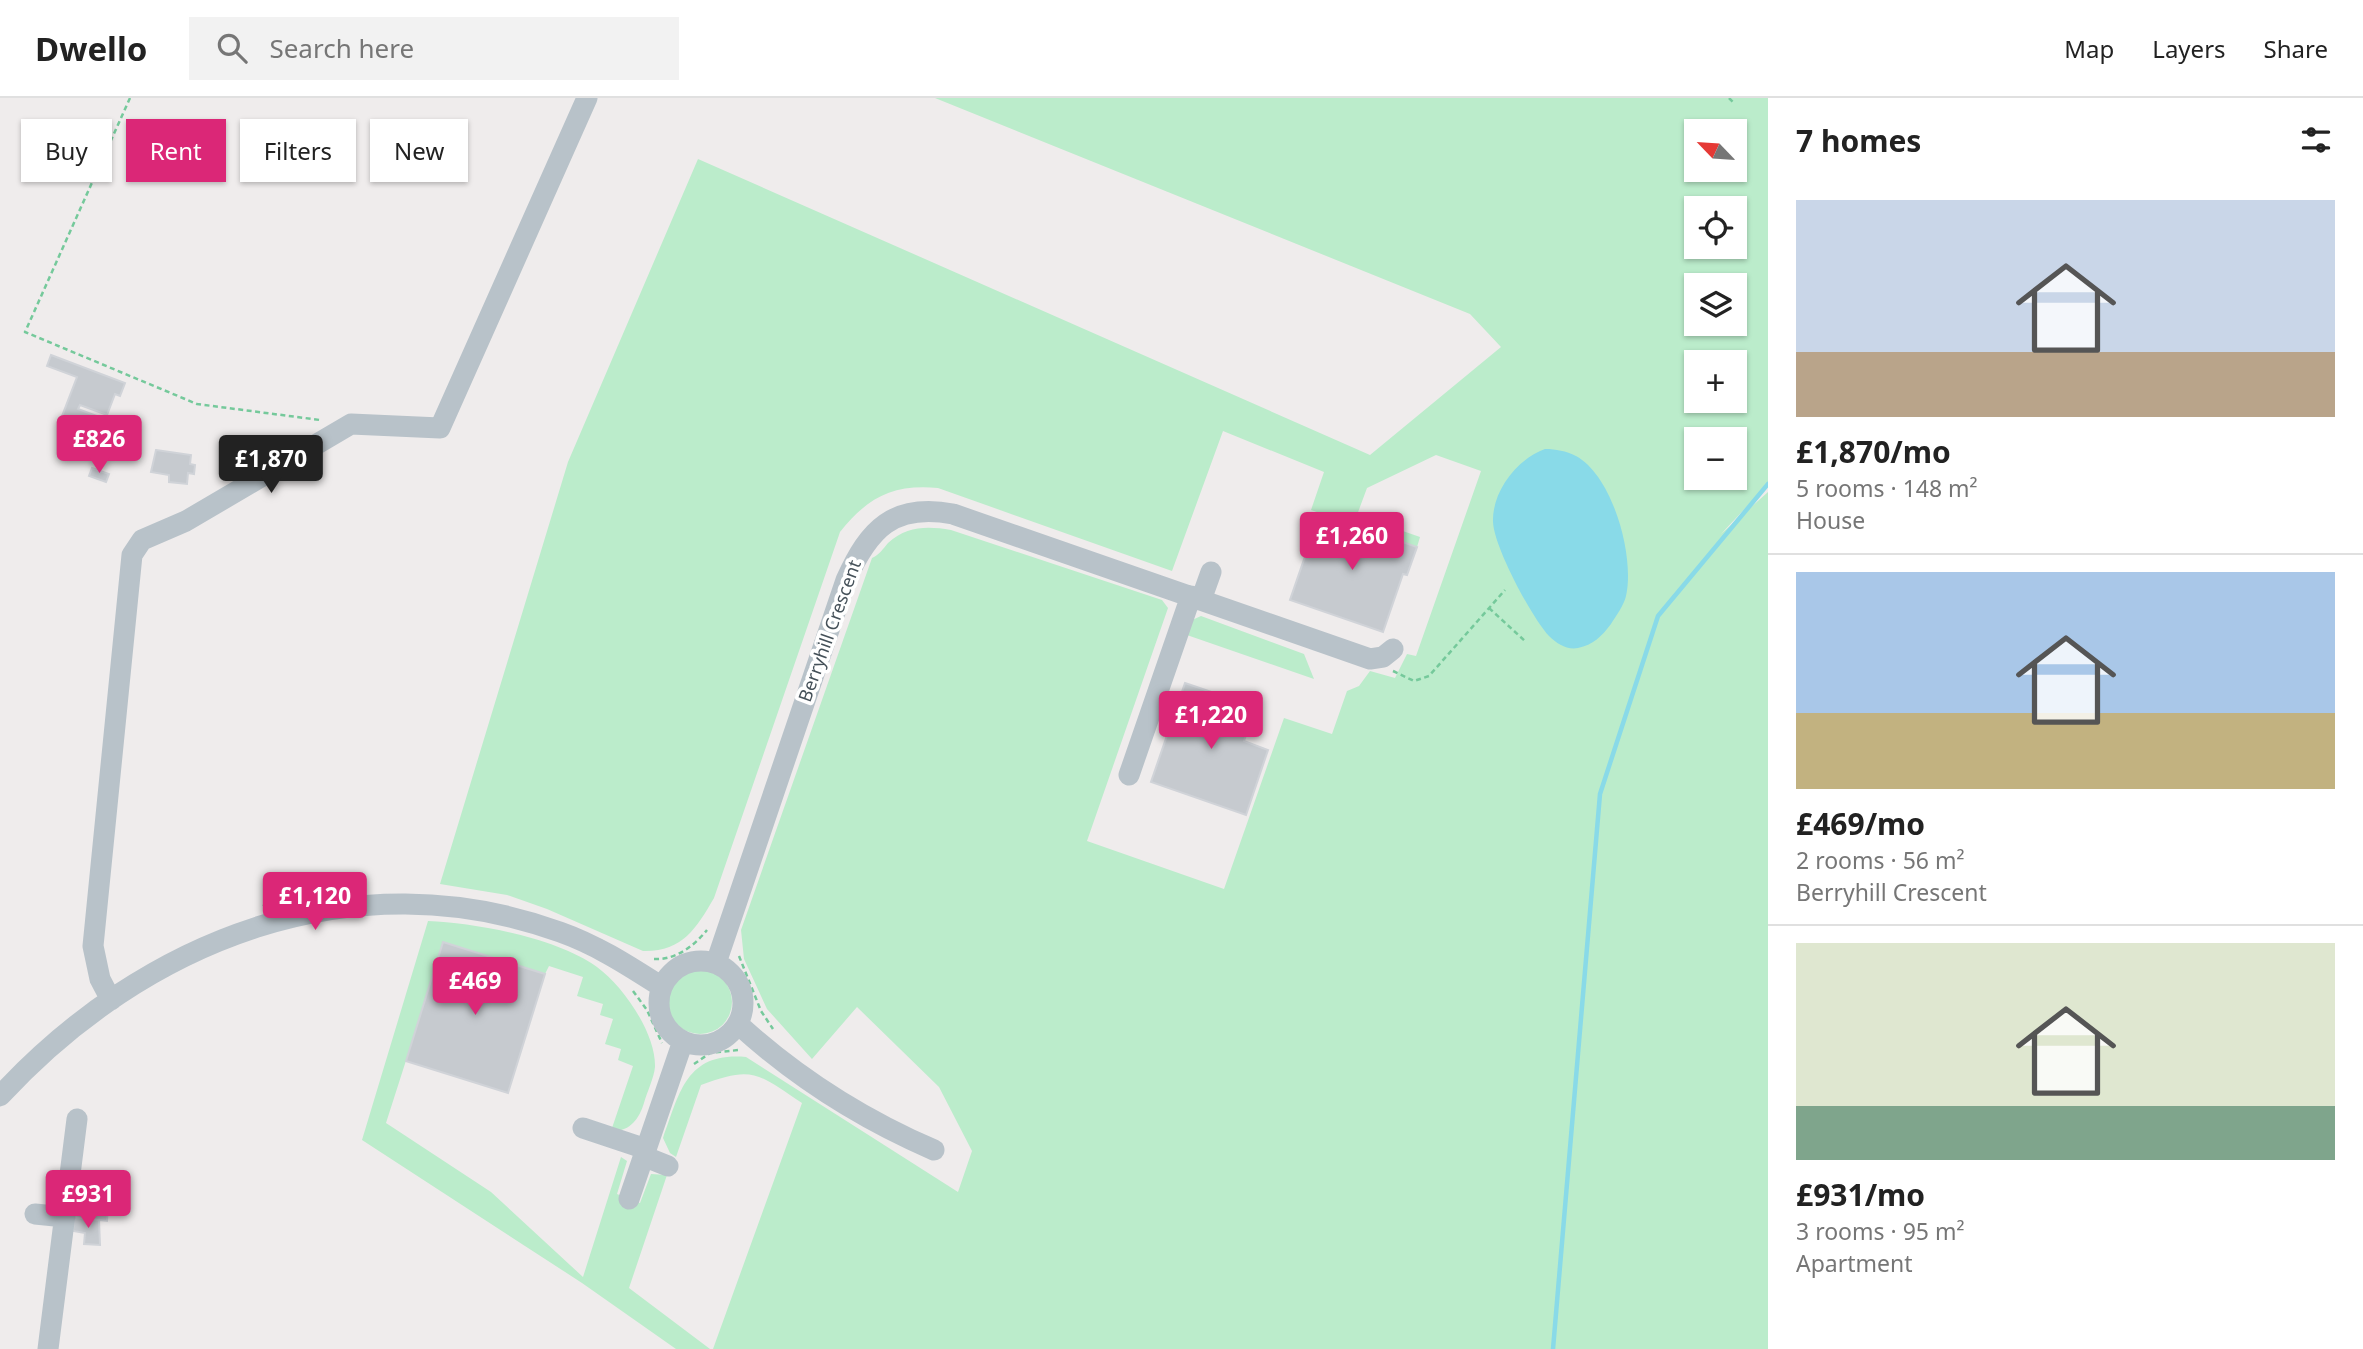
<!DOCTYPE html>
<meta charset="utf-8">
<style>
body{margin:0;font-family:"Noto Sans",sans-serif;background:#f2f2f2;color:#222;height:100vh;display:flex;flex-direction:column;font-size:26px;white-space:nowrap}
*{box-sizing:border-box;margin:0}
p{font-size:23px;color:#767676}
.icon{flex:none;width:38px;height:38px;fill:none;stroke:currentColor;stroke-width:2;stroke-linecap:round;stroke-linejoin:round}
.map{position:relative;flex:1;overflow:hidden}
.panel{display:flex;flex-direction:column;background:#fff;width:595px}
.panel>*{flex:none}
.guide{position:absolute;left:21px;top:21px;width:665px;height:63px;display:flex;gap:14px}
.needle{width:46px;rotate:295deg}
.buttons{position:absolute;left:1684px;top:21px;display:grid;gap:14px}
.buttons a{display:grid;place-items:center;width:63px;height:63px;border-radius:0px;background:#fff;box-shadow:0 2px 5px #0004;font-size:35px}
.price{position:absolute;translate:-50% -60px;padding:0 16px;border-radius:7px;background:#db2777;color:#fff;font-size:23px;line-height:46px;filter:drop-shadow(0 2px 4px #0008)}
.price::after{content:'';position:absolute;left:50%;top:42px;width:21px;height:16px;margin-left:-10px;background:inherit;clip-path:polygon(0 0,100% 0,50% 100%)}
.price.current{background:#222;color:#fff}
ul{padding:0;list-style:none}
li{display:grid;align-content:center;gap:14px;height:371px;padding:0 28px}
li+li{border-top:2px solid #e0e0e0}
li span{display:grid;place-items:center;height:217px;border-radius:0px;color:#555}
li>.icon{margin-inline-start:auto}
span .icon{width:126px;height:126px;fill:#fffc;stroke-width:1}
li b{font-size:30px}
h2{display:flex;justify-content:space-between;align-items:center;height:84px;padding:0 28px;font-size:30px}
.pill{padding:0 24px;border-radius:0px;background:#fff;box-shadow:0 2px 5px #0004;font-size:24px;line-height:63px}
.pill.current{background:#db2777;color:#fff}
header{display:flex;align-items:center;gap:42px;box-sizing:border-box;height:98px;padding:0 35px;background:#fff;border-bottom:2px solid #e0e0e0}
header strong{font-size:33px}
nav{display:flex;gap:38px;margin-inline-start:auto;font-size:24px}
.search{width:490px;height:63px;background:#f2f2f2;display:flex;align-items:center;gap:18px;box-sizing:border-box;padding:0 24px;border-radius:0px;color:#767676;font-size:26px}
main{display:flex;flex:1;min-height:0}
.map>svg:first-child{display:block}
.green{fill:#bbeccb;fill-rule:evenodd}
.water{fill:#89dae8}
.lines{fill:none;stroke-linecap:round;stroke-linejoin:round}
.stream{stroke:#89dae8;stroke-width:4.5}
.building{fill:#c6cacf;stroke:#d0d3d8;stroke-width:2}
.path{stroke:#75c99b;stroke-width:2.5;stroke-dasharray:5 3.5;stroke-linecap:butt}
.minor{stroke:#b8c2c9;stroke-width:21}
.labels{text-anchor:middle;stroke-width:7;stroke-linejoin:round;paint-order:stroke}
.street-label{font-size:18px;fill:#455159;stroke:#fff}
</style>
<header>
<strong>Dwello</strong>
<div class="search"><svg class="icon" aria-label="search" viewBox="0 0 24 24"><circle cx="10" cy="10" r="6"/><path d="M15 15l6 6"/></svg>Search here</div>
<nav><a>Map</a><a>Layers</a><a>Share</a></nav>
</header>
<main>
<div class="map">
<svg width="1768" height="1251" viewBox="0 0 1768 1251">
<rect width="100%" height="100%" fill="#efecec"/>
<path class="green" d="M935,0h833v386l-47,50 47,-42v857h-1055l89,-246c-44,-29 -48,-38 -101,-18l-25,72 -6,-4 -7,-15c17,-46 23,-86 83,-81l212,135 14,-41 -33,-64 -82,-80 -45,52 -45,-50 -23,-50 -3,-29 131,-372c7,-3 11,-9 16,-15 19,-17 39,-17 63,-13l211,70 6,8 -81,233 137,48 60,-171 48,16 15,-43 12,-5 11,-15 25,7 12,-24 9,2 65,-185 -45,-16 -69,33 -10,27 63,22 -3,10 -106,-37 13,-38 -101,-41 -51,140 -234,-83c-45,-4 -70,9 -98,44l-126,366c-18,31 -32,54 -71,53l-96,-42 -40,-14 -67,-11 128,-422 130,-303 672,296 131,-108 -31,-33zM1696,33h38v39h-38zM1696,110h38v39h-38zM1696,187h38v39h-38zM1696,264h38v39h-38zM1696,341h38v39h-38z
M1201,518l103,38 10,25 -130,-45 6,-13z
M428,823c49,2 129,17 169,46 26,19 59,66 58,100 -1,11 -8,25 -11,36 -5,16 -14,29 -33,28l22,-65 -15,-6 3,-11 -16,-5 8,-25 -13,-4 3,-11 -26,-8 6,-19 -34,-11 -4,8 -101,-32 -58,181 105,69 92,85 38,-120 6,4 -10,33 23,9 11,-29 16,1 -38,113 81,61h-34l-94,-66 -220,-143z
M668 904a32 32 0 1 1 64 0a32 32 0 1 1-64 0Z"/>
<path class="water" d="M1545,351c11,0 21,2 31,7 37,20 59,101 50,140 -2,9 -10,20 -15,28 -9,12 -18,21 -33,24 -11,2 -21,-4 -29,-12 -17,-18 -55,-89 -56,-114 -1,-31 24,-63 52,-73z"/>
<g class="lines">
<path class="stream" d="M1553,1251l47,-555 58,-178 110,-132"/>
</g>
<path class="building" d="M51,257l74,28 -5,13 -5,-2 -8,21 -27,-10 -2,4 27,10 -7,17 9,4 -3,8 -22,-8 2,-6 -25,-10 18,-47 -30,-11z
M156,352l35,5 -1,9 5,1 -1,9 -6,-1 -1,11 -18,-2v-7l-18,-3z
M92,370l17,6 -3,8 -17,-6z
M1320,415l97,34 -10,28 -4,-1 -20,58 -93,-32z
M1185,585l71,24 -12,34 24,9 -22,65 -95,-33z
M443,844l102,32 -37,119 -102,-32z
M76,1094l44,7 -1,12 -11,-3 -1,13 -33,-4z
M74,1119l25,3 1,25 -16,-1 1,-11 -12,-2z"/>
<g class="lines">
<path class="path" d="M130,0l-105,234 172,72 123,16
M1729,0l6,6
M1489,510l36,33
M1393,573l21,10 15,-5 76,-86
M263,808c15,-9 33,-13 50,-12
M739,858l22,55 12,18
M654,861c22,1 40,-13 53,-29
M633,893l14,19 15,33
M694,966l16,-11 29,-3"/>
<path class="minor" d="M1201,502l10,-28
M1129,677l62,-179
M659 905a42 42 0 1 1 84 0a42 42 0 1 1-84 0Z
M716,865l130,-383c23,-51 47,-77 107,-66l417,145 13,-2 10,-8
M111,902l-11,-21 -7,-33 39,-391 10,-15 44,-19 165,-97 89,4 147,-330
M738,926c58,53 124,95 196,126
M0,998c144,-156 353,-239 560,-164 37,13 69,34 102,55
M583,1030l63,21
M643,1058l25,10
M629,1101l54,-158
M35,1116l30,3
M48,1251l29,-230"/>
</g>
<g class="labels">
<g class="street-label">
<text transform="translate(830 533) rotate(-70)" y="6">Berryhill Crescent</text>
</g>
</g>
</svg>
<div class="buttons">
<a><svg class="needle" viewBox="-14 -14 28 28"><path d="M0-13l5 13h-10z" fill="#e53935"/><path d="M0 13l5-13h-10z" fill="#767676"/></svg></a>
<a><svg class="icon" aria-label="locate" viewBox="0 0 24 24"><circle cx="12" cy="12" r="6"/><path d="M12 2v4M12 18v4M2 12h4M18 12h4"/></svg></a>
<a><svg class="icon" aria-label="layers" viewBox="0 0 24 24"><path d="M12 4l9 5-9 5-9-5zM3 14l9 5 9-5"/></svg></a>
<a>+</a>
<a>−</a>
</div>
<b class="price" style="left:99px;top:377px">£826</b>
<b class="price current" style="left:271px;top:397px">£1,870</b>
<b class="price" style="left:1352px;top:474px">£1,260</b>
<b class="price" style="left:1211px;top:653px">£1,220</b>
<b class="price" style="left:315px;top:834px">£1,120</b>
<b class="price" style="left:475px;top:919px">£469</b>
<b class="price" style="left:88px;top:1132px">£931</b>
<div class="guide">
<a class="pill">Buy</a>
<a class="pill current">Rent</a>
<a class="pill">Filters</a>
<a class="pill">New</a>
</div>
</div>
<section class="panel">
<h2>7 homes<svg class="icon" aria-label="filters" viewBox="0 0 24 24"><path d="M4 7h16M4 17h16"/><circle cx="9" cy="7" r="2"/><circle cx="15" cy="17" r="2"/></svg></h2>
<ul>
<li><span style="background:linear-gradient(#c9d6e8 70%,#b9a48a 0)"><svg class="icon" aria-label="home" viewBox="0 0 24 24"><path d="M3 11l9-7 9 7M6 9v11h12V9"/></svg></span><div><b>£1,870/mo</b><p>5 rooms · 148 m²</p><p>House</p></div></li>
<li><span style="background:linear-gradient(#a9c7e8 65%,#c2b280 0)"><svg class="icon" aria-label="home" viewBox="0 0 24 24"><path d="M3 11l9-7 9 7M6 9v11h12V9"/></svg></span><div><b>£469/mo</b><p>2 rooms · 56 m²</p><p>Berryhill Crescent</p></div></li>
<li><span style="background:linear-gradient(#dfe7d0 75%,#7fa58c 0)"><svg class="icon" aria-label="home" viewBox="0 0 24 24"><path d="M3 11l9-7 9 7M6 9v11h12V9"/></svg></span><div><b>£931/mo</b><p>3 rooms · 95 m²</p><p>Apartment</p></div></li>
</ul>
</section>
</main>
